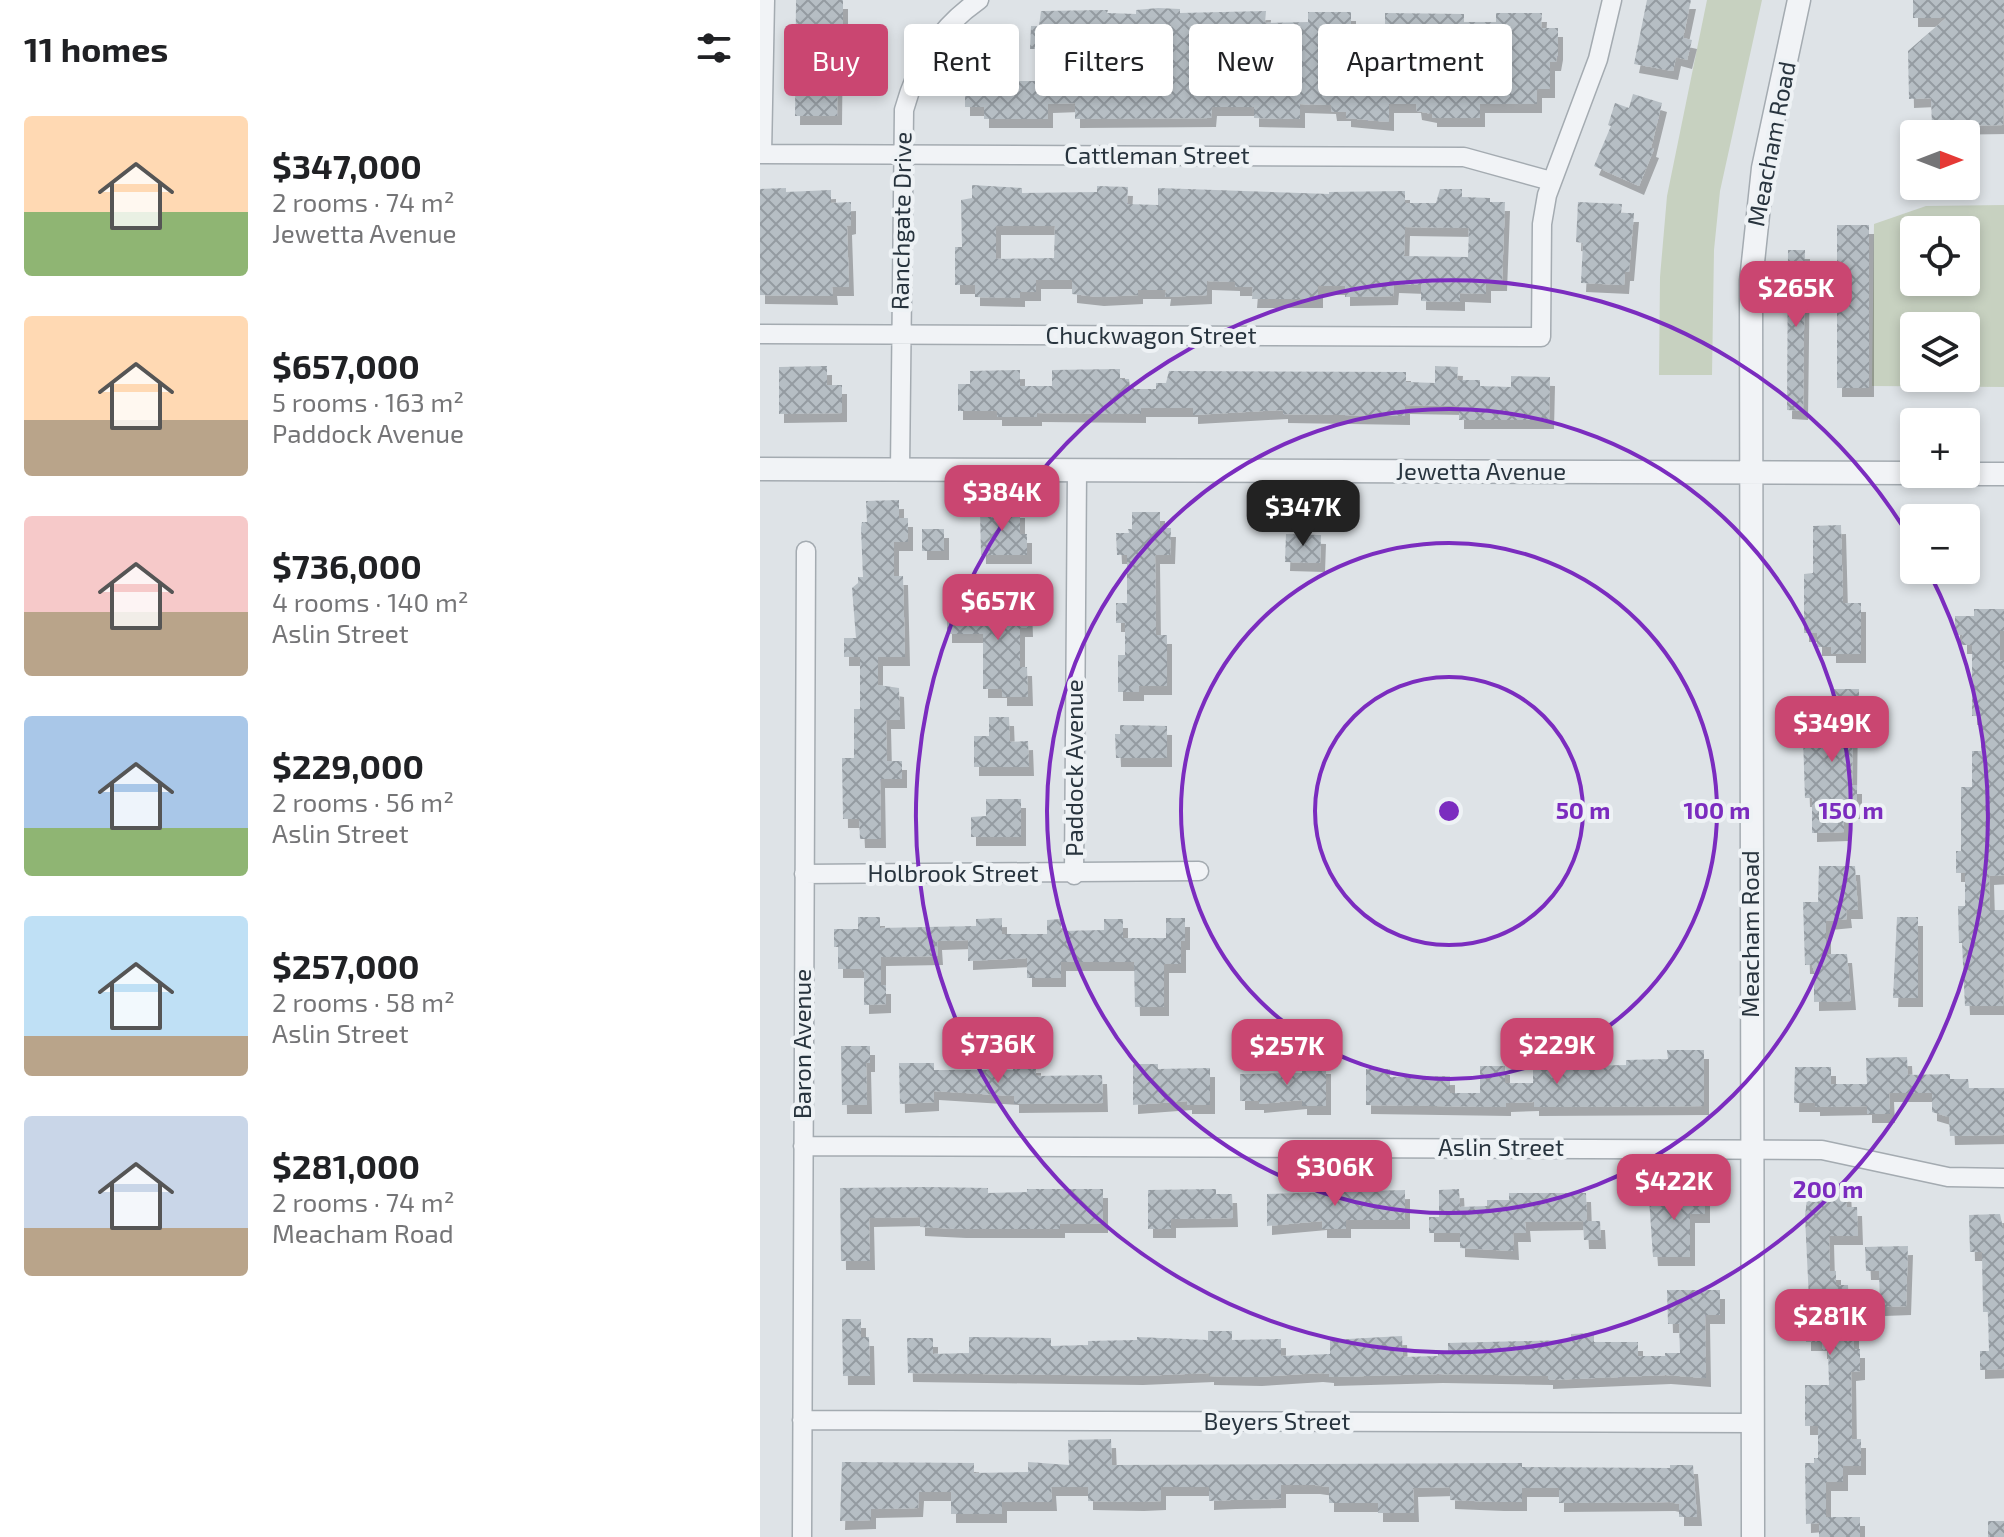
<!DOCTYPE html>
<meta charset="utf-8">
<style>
body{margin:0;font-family:"Exo 2",sans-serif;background:#f2f2f2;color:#202124;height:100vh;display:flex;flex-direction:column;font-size:30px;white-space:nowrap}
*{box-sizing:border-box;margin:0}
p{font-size:26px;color:#757577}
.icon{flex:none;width:44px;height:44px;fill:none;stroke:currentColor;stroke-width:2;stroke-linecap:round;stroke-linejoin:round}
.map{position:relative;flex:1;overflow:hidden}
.side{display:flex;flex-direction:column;background:#fff;width:760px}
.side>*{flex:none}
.top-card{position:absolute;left:24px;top:24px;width:760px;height:72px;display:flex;gap:16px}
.needle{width:52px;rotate:90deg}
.controls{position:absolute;left:1140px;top:120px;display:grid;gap:16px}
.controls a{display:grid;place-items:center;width:80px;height:80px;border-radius:8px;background:#fff;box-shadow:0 4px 12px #0003;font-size:40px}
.price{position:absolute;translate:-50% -68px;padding:0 18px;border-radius:16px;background:#ca4671;color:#fff;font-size:26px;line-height:52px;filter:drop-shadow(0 2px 4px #0008)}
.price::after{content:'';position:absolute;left:50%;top:48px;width:24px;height:18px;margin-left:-12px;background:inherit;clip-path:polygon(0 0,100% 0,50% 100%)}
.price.on{background:#222;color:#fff}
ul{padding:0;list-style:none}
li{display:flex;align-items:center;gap:24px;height:200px;padding:0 24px}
li span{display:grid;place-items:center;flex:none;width:224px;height:160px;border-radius:8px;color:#555}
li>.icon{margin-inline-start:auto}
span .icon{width:96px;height:96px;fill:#fffc;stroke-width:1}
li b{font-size:34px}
h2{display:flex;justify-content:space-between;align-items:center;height:96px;padding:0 24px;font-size:34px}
.pill{padding:0 28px;border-radius:8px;background:#fff;box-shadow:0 4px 12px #0003;font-size:28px;line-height:72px}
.pill.on{background:#ca4671;color:#fff}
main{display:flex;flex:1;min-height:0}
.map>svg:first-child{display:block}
.green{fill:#c7d1c0;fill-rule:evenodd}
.building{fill:url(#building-cross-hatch);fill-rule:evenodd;filter:url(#shadow)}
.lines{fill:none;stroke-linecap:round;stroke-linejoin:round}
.minor-casing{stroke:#a4abb1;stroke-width:21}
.tertiary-casing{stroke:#a4abb1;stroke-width:25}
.minor{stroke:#f1f3f6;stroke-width:18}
.tertiary{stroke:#f1f3f6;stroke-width:22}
.ring{fill:none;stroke:#7b2cbf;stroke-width:4}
.labels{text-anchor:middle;stroke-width:8;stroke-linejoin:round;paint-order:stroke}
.street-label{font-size:24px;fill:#28343e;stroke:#eef2f5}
.centre{fill:#7b2cbf;stroke:#eef2f5;stroke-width:4}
.ring-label{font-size:24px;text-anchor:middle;font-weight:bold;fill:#7b2cbf;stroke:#eef2f5;stroke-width:8;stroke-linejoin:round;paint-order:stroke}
</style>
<main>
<section class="side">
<h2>11 homes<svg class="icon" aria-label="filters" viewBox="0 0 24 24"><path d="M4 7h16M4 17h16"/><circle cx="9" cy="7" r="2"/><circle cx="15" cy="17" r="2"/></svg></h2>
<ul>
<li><span style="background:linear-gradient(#ffd9b3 60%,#8fb573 0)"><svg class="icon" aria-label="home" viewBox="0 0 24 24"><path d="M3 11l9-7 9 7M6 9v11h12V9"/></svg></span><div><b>$347,000</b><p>2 rooms · 74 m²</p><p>Jewetta Avenue</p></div></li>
<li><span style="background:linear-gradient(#ffd9b3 65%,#b9a48a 0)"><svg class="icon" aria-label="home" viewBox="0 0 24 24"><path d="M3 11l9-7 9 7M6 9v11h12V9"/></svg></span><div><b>$657,000</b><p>5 rooms · 163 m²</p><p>Paddock Avenue</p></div></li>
<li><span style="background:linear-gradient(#f6c9c9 60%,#b9a48a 0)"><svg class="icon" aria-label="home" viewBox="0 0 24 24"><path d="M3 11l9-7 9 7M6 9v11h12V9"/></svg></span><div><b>$736,000</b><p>4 rooms · 140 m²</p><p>Aslin Street</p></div></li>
<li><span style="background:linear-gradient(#a9c7e8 70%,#8fb573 0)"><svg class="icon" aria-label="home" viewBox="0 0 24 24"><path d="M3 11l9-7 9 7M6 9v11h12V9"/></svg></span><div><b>$229,000</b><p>2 rooms · 56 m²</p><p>Aslin Street</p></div></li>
<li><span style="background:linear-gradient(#bfe0f5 75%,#b9a48a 0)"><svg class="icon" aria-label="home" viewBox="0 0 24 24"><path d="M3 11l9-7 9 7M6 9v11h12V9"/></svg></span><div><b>$257,000</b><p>2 rooms · 58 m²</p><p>Aslin Street</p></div></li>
<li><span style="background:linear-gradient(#c9d6e8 70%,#b9a48a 0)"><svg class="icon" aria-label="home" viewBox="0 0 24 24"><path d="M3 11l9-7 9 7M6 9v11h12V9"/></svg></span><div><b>$281,000</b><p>2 rooms · 74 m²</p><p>Meacham Road</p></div></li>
</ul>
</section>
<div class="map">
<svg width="1244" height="1537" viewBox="0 0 1244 1537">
<defs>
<pattern id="building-cross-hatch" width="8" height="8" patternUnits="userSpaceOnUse" patternTransform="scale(2)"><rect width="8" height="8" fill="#b6bec4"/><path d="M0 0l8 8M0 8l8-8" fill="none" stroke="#949ba1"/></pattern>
<filter id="shadow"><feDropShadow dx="5" dy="9" stdDeviation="0" flood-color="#0004"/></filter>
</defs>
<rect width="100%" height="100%" fill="#dee3e7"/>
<path class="green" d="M947,0h55l-42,191 -6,59 -2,125h-53l1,-98 7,-81z
M1244,205v182l-132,-1 2,-162 52,-18zM1154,230h52v52h-52zM1154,326h52v52h-52z"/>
<path class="building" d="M36,0h47v25h-5l-1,91h-42z
M887,0h44l-8,38 9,2 -5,20 -11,-3 -3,14 -39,-7z
M1153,0h91l-1,125 -71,1 -1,-28 -22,1 -1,-48 38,-33h-33z
M398,8l22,1v4l86,-2 -1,12 43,-1v-10h43v13l34,1v-13l79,1v8h32v-9h46l-1,15h17v23l-2,11h-6v27h-13v15h-57v14h-48v-4l-15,-3 -1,-7h-27v18l-43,-4v-6h-14l-1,-7 -31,-1v15l-46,-1v-11h-42l-1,11 -136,1v-16l-27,1v15h-64v-12h-19v-34h40l1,8h51v-32h-27l1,-23h8l2,-15 67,-1 -1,3 29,1v-4z
M873,94l29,9 -11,45 3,1 -15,37 -45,-20 17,-40 -3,-1 7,-22 14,5z
M212,185l50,3v5l75,-1v-6l31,1 -1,17 31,1v-17l171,6v-2l76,-1v12h31l4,-14h22v8l28,1v4h15l-3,80h-16v12l-26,-1v9l-39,-1v-16l-27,-1 -1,12 -48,1v-11h-27v13h-66l1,-12h-18v-5l-28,-1v14l-42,2 1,-7h-28v5l-39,2 -27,-3v-14h-36v12h-16v6l-45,-1v-12h-20v-38h7l-1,-47 11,-2zM236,226h59l-1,32 -58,1zM645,227l64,1 -1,29 -64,-1z
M26,188v4l45,-2v13l20,-1v23l-4,1 2,61h-17l1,9 -73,-1v-106z
M818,202l44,2 -1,9h13l-5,59h-4l-1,13 -43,-2 2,-40 -7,-1z
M1077,225h32v163h-32z
M1028,250h17l-2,161 -16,-1z
M67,366v19h15v28l-63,1v-47z
M675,366l23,1 -1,13h23v6l31,1v-11l39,1 -1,43h-90v-14l-54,-1v11l-122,-2v-4l-90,5v-7h-52v6l-104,-1v4h-40v-6h-39v-27h12v-13l50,-1v16h32v-16l68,-1v10h9l1,10h26v-6h10l3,-12 237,1v10l29,1z
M139,500v18h9v24h-14v34h9l2,81h-27v28l21,3 1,32h-14l1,41h15v18h-22l1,60h-21l-1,-20h-16l-1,-61h12v-49h6v-52h-16v-19h12l-4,-50 6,-5v-6h5l-2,-49 1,-6h5l-1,-21z
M220,509h40v25h7v21h-46z
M372,512h28v16h11l-1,27h-15l1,80h11v51h-28v6h-21v-37h7v-32h-9v-20h11v-48h-10l-1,-22h13l-1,-4h4z
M1081,525l2,78h18v51h-30v-7h-14v-14h-13v-59l9,-1v-47z
M162,529h22v22h-22z
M526,534l35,1 -1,28 -35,-1z
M225,594h21v6h21l1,28h-8v39h7l1,30h-26v-8h-19v-55h-36v-21h38z
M1214,609h30v22h-4v30l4,-1v215l-15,1 1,34h14l-1,96h-38l-3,-63h-3l-1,-37h7v-33h-9v-22h5v-64h11v-36h9v-35h-9v-71h-10v-10h-7v-19h19z
M1074,689h25v17h-6l-1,79h5v25h-13v22l-32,1v-35h-7l-2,-61 13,-1v-25h19z
M229,717h20l1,25 18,-1 1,26h-55v-31h15z
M360,725l47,1v32h-51l-1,-24h5z
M226,799h35v38h-50v-20l15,-1z
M1059,866h36l3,44h-12l1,9 -21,2v33h21l4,47 -37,1v-31l-2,-6h-7l-2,-63h15z
M98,917h22v11l96,-2v-7l26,-1v16h45v-14l14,-1v12l43,-1v-11h19v19h43v-20h19v23h-4v23h-17v43h-29l-1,-45h-73v16h-34v-20l-59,3v-21l-31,1 1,15 -57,1v28h5v19l-22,1v-33l-3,-3h-23v-22h-4v-18h24z
M1137,917h21v81h-25z
M81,1046h29v17h-4l1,42h-25z
M907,1050h37v56l-170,1v-5l-28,1v4l-140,-2v-36h24v8l60,-1v17h30v-27h25v17h28v-13h49v-4l44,-1v-5l42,-1z
M1147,1057l1,18 42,-1v5h18l1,9h35v47l-54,1 -1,-19 -17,-5v-19h-43l1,21h-23v-8l-52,1v-4h-21l1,-36h36v17h36l-1,-26z
M139,1063h35v7h79v-6h23v12l66,-1 1,28 -89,1v-8l-80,-5v11l-34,2z
M373,1064h25v5l52,-1v37h-23v-4l-54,4z
M542,1065h24v41h-24v-6l-43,4v-3h-19v-27l62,-1z
M1049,1182l37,1 1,24h10l1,29h-29l1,35h6v14h12l1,35h5v29h6v22l-9,1 1,67h9v27h-18v16h-17v35h34v20h-41v-14l-13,1 -1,-61h9v-5h4v-32h-13v-41h24l-1,-35h-6v-8h-16v-21h4l-5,-105z
M167,1187l61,1v5l39,-1v-3h76v35h-43v5h-99l-41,-2v-10l-51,1 1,43h-29l-1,-73z
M456,1189v5h16l1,24 -62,1v10h-23v-39z
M699,1189l1,18 27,-1v-6h22v-7h77l1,28h13l1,19h-17l-1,-19 -58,1 1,11h-13l1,18 -54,-3v-15h-31v-16h10v-27z
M645,1190v30h-59v9h-24v-8l-55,5v-32z
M907,1191h38v23h-15v43h-37l-4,-59h18z
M1240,1214l4,19v136l-24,1v-19h9l-1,-39h-5l-1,-60h-12l-1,-37z
M1148,1246l-2,60 -26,1 -1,-36h-13l-1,-24z
M907,1290h53v25h-15l1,63 -40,-3 -118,5v-4l-110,-2 -109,3v-3l-11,-1 -61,4 -48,-1v-3l-71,3 -230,-3 -1,-35h26v16l36,-1v-16l82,1v8l37,-1v-4l49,-1v-3l71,3v-9h24v9l49,-1v17l49,-2v-14l72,-4 1,21 35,-1v-5h10v-8l123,-3v-6l23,-1v9h44v14h27v-3h15l-1,-29h-11z
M82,1319h19v18h8l1,39h-27z
M351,1439l1,26 410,-2v4l148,1v-3h23l4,52h-18v-13l-9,-2 -111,1v-15h-37v14h-23l-49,-2v-13l-37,1 1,25h-36v-10h-49v-16l-14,-2h-34v14l-50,1 -22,1v-14h-48v14l-22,1 -51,-1v-14h-37l1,15h-50v12h-51v-22h-32l-1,16 -47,1v11l-31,1 2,-59 132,1v10l54,-1v-10l41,3 -1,-25z
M1228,1521h16v16h-16z"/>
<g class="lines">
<defs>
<path id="minor" d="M0,154l704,3 87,24
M2,154l3,-154
M0,334l781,3 1,-113 5,-29 51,-136 14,-59
M140,470l4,-360c13,-47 35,-82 75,-110
M44,874l395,-3
M314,875l3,-405
M43,1146l1019,4 126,27 56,1
M42,1420l951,3
M42,1537l4,-986"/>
<path id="tertiary" d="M0,469l1154,4
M1206,474h38
M993,1537l-2,-1256 12,-113 36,-168"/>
</defs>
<use href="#minor" class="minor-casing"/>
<use href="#tertiary" class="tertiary-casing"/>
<use href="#minor" class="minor"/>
<use href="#tertiary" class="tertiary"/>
</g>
<g class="ring">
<circle cx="689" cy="811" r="134"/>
<circle cx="689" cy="811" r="268"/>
<circle cx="689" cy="811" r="402"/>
<path d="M1169 572A536 536 0 1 1 1153 543"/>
</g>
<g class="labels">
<g class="street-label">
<text transform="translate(1012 144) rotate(-79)" y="8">Meacham Road</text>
<text x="397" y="164">Cattleman Street</text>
<text transform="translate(142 221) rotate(-89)" y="8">Ranchgate Drive</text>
<text x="391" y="344">Chuckwagon Street</text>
<text x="721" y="480">Jewetta Avenue</text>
<text transform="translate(315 768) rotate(-90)" y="8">Paddock Avenue</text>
<text x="193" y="882">Holbrook Street</text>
<text transform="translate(991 934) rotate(-90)" y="8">Meacham Road</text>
<text transform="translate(43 1044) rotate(-90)" y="8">Baron Avenue</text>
<text x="741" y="1156">Aslin Street</text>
<text x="517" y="1430">Beyers Street</text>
</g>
</g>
<circle cx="689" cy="811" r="12" class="centre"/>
<g class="ring-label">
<text x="823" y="819">50 m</text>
<text x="957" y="819">100 m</text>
<text x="1091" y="819">150 m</text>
<text x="1068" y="1198">200 m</text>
</g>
</svg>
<div class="controls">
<a><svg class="needle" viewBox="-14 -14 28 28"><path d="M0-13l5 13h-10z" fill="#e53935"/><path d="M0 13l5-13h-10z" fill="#757577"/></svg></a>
<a><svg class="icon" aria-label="locate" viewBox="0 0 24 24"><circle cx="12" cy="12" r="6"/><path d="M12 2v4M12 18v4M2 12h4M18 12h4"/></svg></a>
<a><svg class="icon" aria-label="layers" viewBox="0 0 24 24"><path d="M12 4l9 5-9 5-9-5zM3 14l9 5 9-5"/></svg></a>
<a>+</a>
<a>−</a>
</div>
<b class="price" style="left:1036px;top:329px">$265K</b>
<b class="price" style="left:242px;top:533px">$384K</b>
<b class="price on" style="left:543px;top:548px">$347K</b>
<b class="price" style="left:238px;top:642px">$657K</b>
<b class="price" style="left:1072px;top:764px">$349K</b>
<b class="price" style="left:238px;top:1085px">$736K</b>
<b class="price" style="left:797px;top:1086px">$229K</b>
<b class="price" style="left:527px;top:1087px">$257K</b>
<b class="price" style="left:575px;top:1208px">$306K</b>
<b class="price" style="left:914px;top:1222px">$422K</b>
<b class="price" style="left:1070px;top:1357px">$281K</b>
<div class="top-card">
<a class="pill on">Buy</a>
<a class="pill">Rent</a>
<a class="pill">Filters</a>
<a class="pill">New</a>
<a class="pill">Apartment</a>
</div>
</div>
</main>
